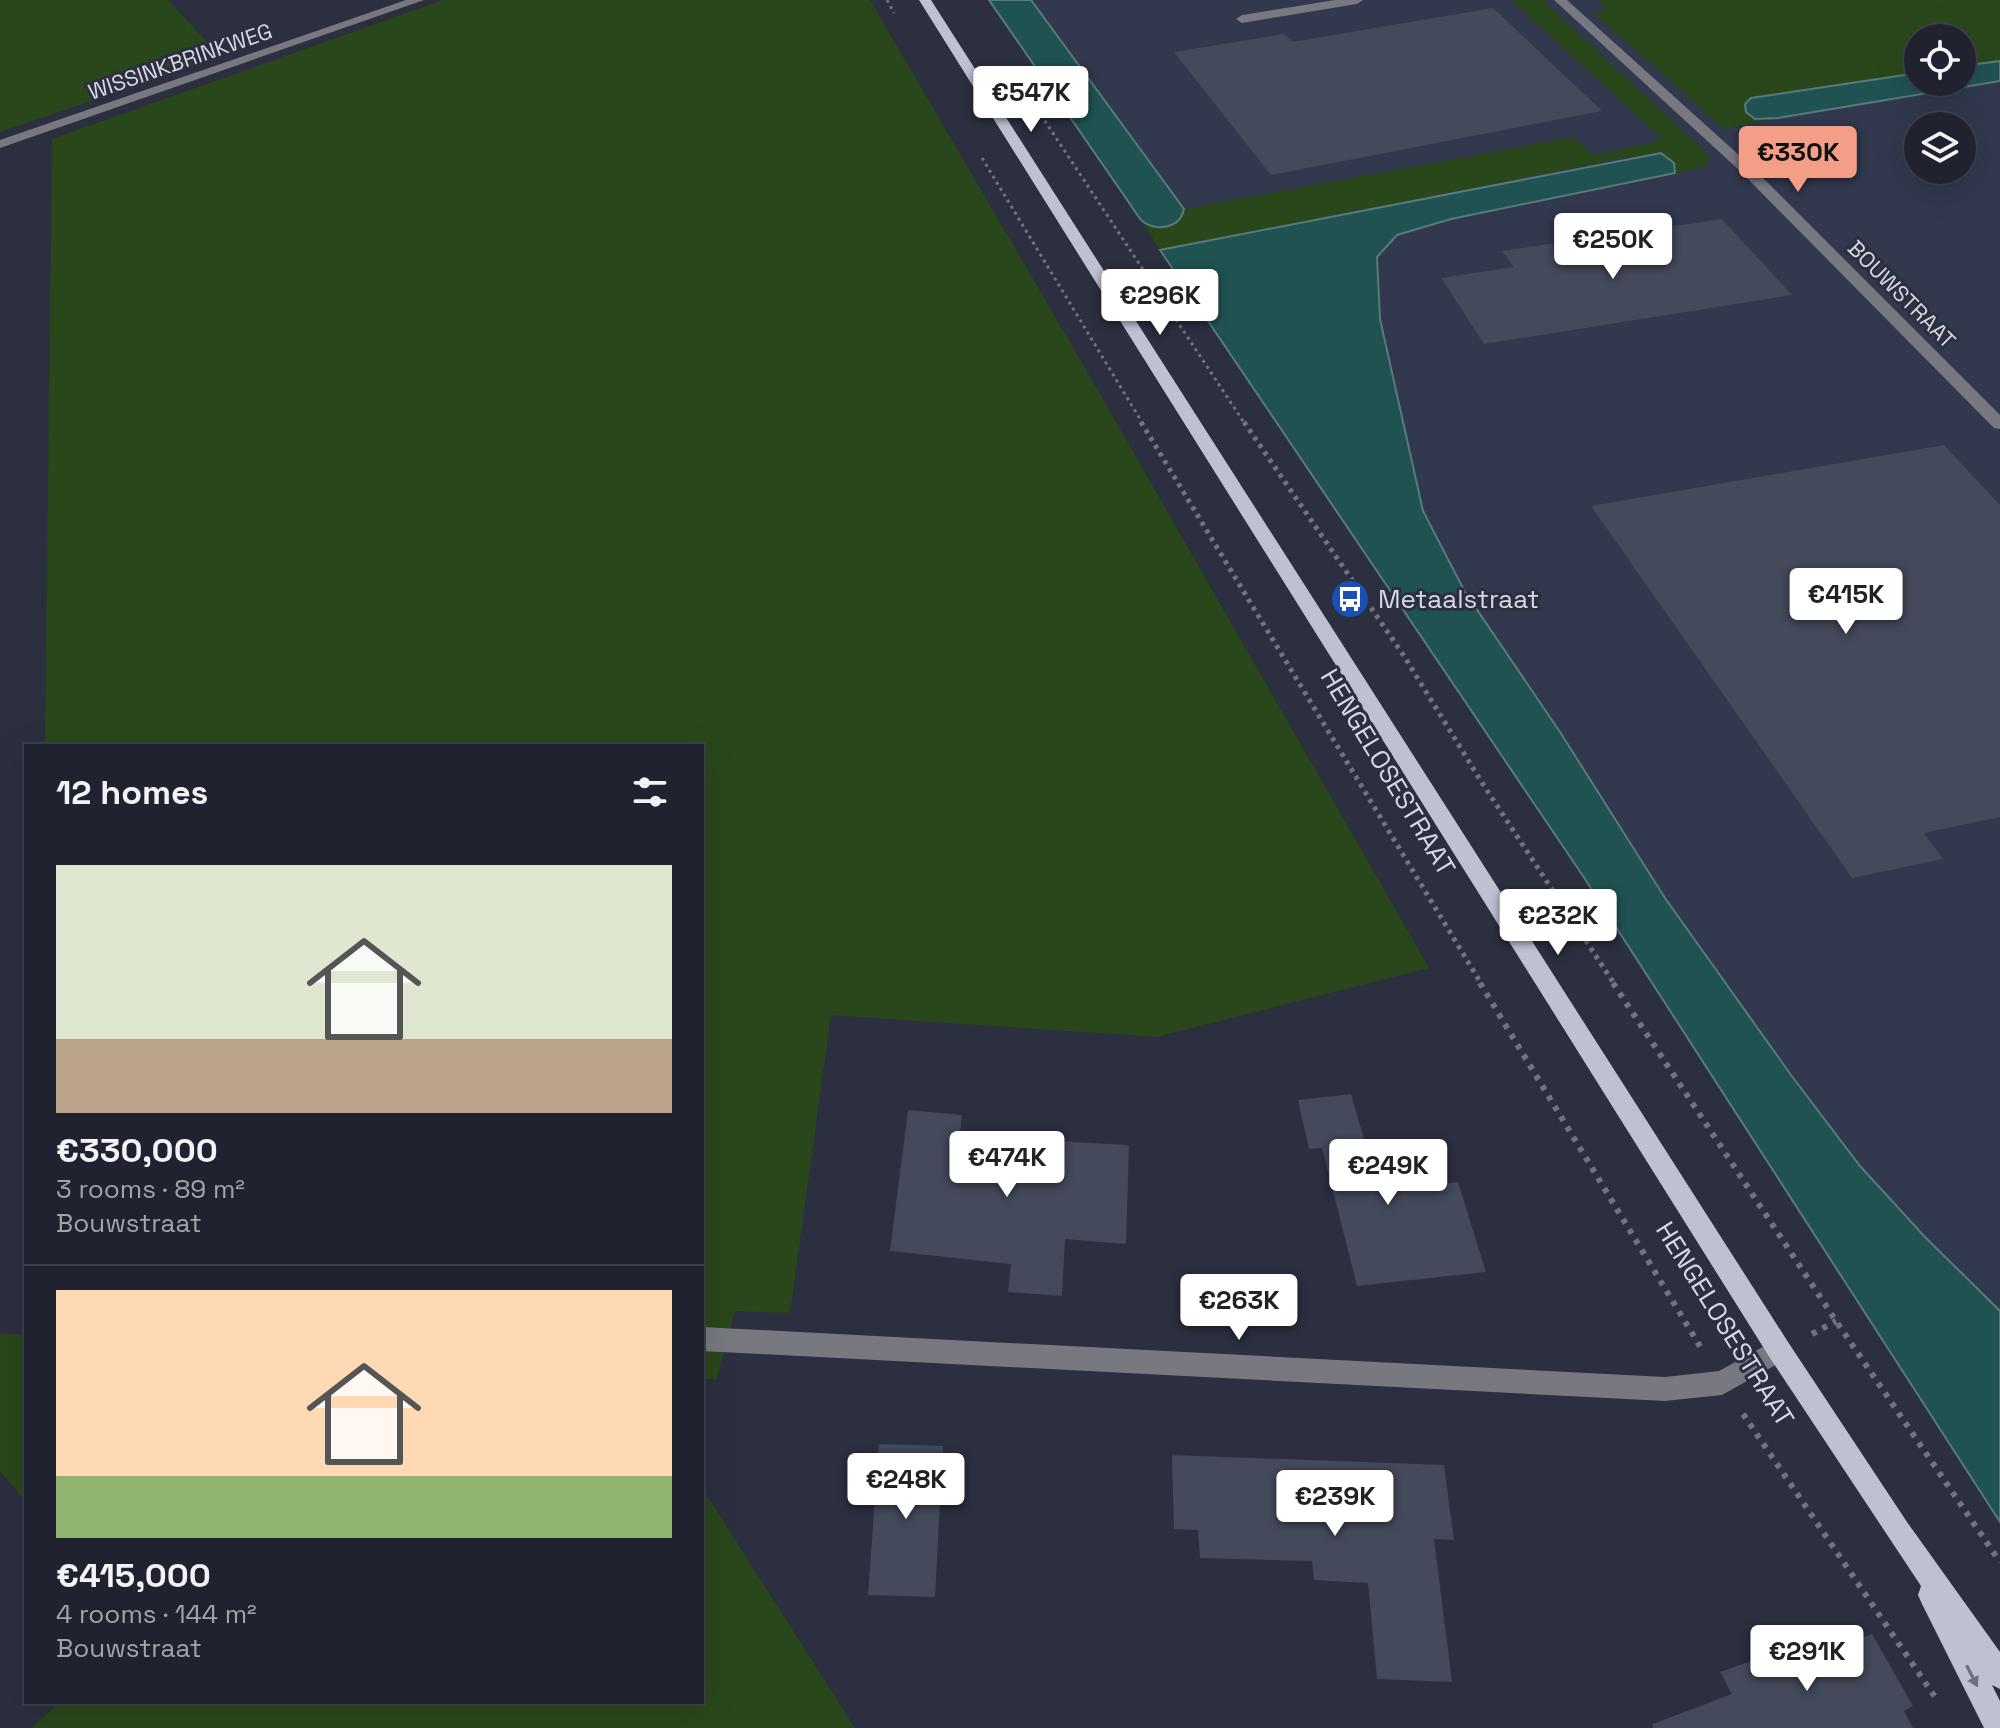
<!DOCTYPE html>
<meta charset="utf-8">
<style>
body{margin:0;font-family:"Space Grotesk",sans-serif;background:#2d2f3b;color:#f1f3f6;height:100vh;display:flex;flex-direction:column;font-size:30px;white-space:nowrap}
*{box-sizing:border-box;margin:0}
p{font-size:26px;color:#a2a4aa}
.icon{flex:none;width:44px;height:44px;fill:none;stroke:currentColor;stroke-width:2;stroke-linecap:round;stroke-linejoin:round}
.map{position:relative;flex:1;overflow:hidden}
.details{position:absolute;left:24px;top:744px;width:680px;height:960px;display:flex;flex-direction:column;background:#20232f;border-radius:0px;box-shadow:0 8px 32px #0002,0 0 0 2px #3d404b}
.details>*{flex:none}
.tools{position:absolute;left:1904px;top:24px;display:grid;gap:16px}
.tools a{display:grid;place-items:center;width:72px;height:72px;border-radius:50%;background:#20232f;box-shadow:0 8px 32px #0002,0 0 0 2px #3d404b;font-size:40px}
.price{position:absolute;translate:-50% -68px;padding:0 18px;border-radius:8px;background:#fff;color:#222;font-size:26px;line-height:52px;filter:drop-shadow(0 2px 4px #0008)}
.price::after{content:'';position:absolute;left:50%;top:48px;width:24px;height:18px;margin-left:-12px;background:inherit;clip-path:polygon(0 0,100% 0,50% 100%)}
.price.selected{background:#f49e88;color:#111}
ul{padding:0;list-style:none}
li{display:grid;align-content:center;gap:16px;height:424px;padding:0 32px}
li+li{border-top:2px solid #3d404b}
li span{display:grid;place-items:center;height:248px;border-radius:0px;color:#555}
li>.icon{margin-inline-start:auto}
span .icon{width:144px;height:144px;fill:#fffc;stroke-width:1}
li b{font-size:34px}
h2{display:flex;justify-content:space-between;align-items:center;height:96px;padding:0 32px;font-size:34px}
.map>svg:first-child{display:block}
.built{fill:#32384e;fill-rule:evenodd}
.green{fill:#2a471b}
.water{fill:#205252;stroke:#577a7e;stroke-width:2}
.building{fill:#44495b}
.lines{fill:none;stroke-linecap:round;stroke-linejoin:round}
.path-far2{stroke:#707381;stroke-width:3;stroke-dasharray:3 4;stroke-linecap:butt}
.path-far1{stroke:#707381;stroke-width:5;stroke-dasharray:4 5;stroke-linecap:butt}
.path{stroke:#707381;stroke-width:6;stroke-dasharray:5 7;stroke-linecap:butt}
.minor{fill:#787881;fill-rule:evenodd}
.major{fill:#bfc0d2;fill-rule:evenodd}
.oneway{fill:#6e7081}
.labels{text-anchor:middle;stroke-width:6;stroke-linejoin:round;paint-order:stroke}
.far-street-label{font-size:22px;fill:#d6d9e4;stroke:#2b2f3f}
.poi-label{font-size:26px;fill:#d6d9e4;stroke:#2b2f3f;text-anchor:start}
.street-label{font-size:26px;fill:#d6d9e4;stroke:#2b2f3f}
</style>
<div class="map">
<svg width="2000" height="1728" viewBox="0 0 2000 1728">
<rect width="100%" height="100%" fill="#2b2f3f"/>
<path class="built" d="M1007,0h613l121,118 259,-43v1359zM1918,126h44v44h-44z"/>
<path class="green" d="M0,0h168l53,57 -221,75z
M443,0h427l211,361 348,607 -273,69 -325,-22 -41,298 -55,-2 -19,69 -14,-2v-632h-657l7,-607z
M1512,0h31l165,154v8l-5,5 -28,6 -1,-10 -13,-10 -42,6 -459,91 -19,-30 5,4 36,-6 2,-9 389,-72 21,18 69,-15z
M1599,0h401v61l-38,5v-28h-44v35l-167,25 5,21 22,-1 -54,11 -130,-116 11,-3z
M0,1333l26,2v167l-26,-31z
M702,1488l153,240h-824l30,-26h641z"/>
<path class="water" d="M989,0h42l153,209c-4,20 -29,23 -43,11z
M2000,61v20l-222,37 -23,1 -9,-7 -1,-8 6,-6 167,-25v9h44v-16z
M1661,153l13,10 1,10 -224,46 -54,16 -20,22 3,62 43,192 42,81 95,140 105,166 126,177 69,91 64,70 76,75v211l-417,-646 -423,-626z"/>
<path class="building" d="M1493,8l109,103 -331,64 -97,-123 110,-18 8,8z
M1722,219l70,76 -308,49 -43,-66 73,-11 -12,-16z
M1944,445l56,60v312l-76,16 19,26 -91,19 -261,-372z
M1351,1094l28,97 79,-9 28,90 -129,14 -35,-138 -13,1 -11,-49z
M908,1110l54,5 -2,19 17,3 152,8 -3,99 -61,-5 -3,57 -54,-4 3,-28 -121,-13z
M879,1444l64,2 -8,151 -67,-2z
M1172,1455l272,10 10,75 -20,-1 18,143 -75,-3 -9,-96 -54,-3 -2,-19 -112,-3 -2,-28 -24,-1z
M1872,1634l41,72 -9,5 9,17h-260v-4l79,-30 -12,-22 74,-26 8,14z"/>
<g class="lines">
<path class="path-far2" d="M887,0l7,13
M1037,109l208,315
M982,158l161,266"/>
<path class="path-far1" d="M1141,422l341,563
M1244,422l160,234 80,130 131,199"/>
<path class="path" d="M1480,983l221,365
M1613,983l223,338 164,241
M1812,1334l24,-13
M1743,1414l192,283"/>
<path class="minor" d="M406,0h18l-424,148v-8z
M1335,0h28l-6,4 -115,19 -6,-4 6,-4z
M1554,0h13l183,165 250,250v14l-6,-1 -254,-257z
M702,1327l963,50 54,-6 60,-33 9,4 3,8 -3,8 -66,37 -57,6 -963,-50z"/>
<path class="major" d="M919,0h12l857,1342 119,180 93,130v37l-8,-4 8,16v27h-16l-62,-124 -4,-9 3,-9 -151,-228z"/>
</g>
<defs><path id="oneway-solid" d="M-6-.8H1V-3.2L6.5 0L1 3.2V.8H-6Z" transform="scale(2)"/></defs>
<use class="oneway" href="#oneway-solid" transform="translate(1972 1676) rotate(63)"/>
<defs>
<symbol id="bus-disc" viewBox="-11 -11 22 22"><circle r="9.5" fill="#1a4fb4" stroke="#2b2f3f"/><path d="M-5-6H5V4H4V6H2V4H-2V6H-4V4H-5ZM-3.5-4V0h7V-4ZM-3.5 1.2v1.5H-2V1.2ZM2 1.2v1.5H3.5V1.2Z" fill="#fff"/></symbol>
</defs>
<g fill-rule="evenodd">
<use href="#bus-disc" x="1328" y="577" width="44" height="44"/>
</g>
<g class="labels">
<g class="far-street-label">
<text transform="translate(180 61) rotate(-19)" y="8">WISSINKBRINKWEG</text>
<text transform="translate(1902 294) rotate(45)" y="8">BOUWSTRAAT</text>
</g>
<g class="poi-label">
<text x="1378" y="608">Metaalstraat</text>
</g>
<g class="street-label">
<text transform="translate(1388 772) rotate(59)" y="9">HENGELOSESTRAAT</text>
<text transform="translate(1725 1324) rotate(58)" y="9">HENGELOSESTRAAT</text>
</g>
</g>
</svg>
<div class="tools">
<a><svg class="icon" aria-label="locate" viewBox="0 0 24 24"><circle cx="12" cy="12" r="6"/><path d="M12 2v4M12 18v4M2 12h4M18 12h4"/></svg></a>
<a><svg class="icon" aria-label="layers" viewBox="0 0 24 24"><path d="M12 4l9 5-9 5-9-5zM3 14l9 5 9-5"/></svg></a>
</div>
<b class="price" style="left:1031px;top:134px">€547K</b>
<b class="price selected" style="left:1798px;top:194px">€330K</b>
<b class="price" style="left:1613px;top:281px">€250K</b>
<b class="price" style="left:1160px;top:337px">€296K</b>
<b class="price" style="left:1846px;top:636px">€415K</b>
<b class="price" style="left:1558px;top:957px">€232K</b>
<b class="price" style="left:1007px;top:1199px">€474K</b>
<b class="price" style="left:1388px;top:1207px">€249K</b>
<b class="price" style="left:1239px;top:1342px">€263K</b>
<b class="price" style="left:906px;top:1521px">€248K</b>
<b class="price" style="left:1335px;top:1538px">€239K</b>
<b class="price" style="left:1807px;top:1693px">€291K</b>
<section class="details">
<h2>12 homes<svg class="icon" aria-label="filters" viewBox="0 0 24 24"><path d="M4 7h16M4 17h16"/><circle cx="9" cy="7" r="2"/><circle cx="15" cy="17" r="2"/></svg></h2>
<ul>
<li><span style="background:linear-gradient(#dfe7d0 70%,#b9a48a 0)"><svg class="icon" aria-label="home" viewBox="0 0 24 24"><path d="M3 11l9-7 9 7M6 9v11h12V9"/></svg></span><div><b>€330,000</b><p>3 rooms · 89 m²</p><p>Bouwstraat</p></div></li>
<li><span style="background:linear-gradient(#ffd9b3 75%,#8fb573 0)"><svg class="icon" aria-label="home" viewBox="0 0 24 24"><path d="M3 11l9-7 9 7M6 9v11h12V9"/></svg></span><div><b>€415,000</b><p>4 rooms · 144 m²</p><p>Bouwstraat</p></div></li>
</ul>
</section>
</div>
